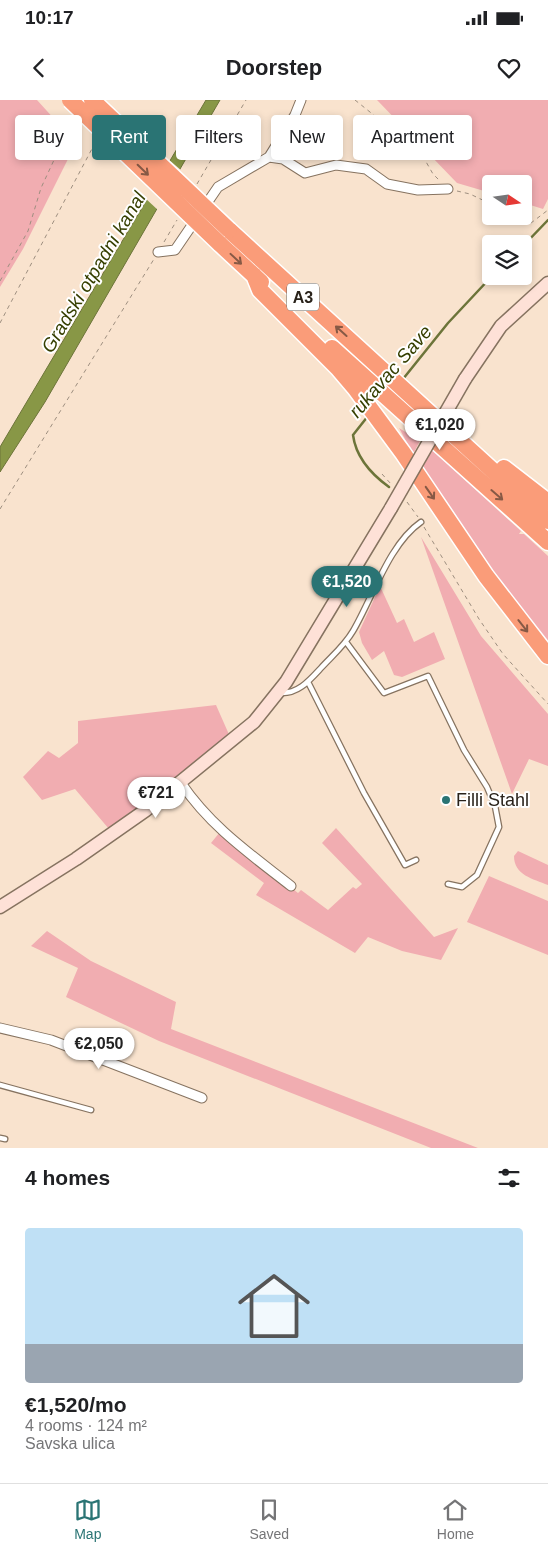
<!DOCTYPE html>
<meta charset="utf-8">
<style>
body{margin:0;font-family:Helvetica,sans-serif;background:#f2f2f2;color:#202124;height:100vh;display:flex;flex-direction:column;font-size:19px;white-space:nowrap}
*{box-sizing:border-box;margin:0}
p{font-size:16px;color:#757577}
.icon{flex:none;width:28px;height:28px;fill:none;stroke:currentColor;stroke-width:2;stroke-linecap:round;stroke-linejoin:round}
.map{position:relative;height:1048px;overflow:hidden}
.panel{display:flex;flex-direction:column;background:#fff;flex:1}
.panel>*{flex:none}
.guide{position:absolute;left:15px;top:15px;width:519px;height:45px;display:flex;gap:10px}
.needle{width:32px;rotate:103deg}
.controls{position:absolute;left:482px;top:75px;display:grid;gap:10px}
.controls a{display:grid;place-items:center;width:50px;height:50px;border-radius:5px;background:#fff;box-shadow:0 2px 8px #0003;font-size:25px}
.price{position:absolute;translate:-50% -42px;padding:0 11px;border-radius:18px;background:#fff;color:#222;font-size:16px;line-height:32px;filter:drop-shadow(0 1px 2px #0008)}
.price::after{content:'';position:absolute;left:50%;top:30px;width:15px;height:11px;margin-left:-8px;background:inherit;clip-path:polygon(0 0,100% 0,50% 100%)}
.price.selected{background:#2a7474;color:#fff}
ul{padding:0;list-style:none}
li{display:grid;align-content:center;gap:10px;height:265px;padding:0 25px}
li+li{border-top:1px solid #e0e0e0}
li span{display:grid;place-items:center;height:155px;border-radius:5px;color:#555}
li>.icon{margin-inline-start:auto}
span .icon{width:90px;height:90px;fill:#fffc;stroke-width:1}
li b{font-size:21px}
h2{display:flex;justify-content:space-between;align-items:center;height:60px;padding:0 25px;font-size:21px}
.chip{padding:0 18px;border-radius:5px;background:#fff;box-shadow:0 2px 8px #0003;font-size:18px;line-height:45px}
.chip.selected{background:#2a7474;color:#fff}
.status{display:flex;justify-content:space-between;align-items:center;height:35px;padding:0 25px;background:#fff;direction:ltr}
.status svg{height:14px;fill:currentColor}
header{display:flex;justify-content:space-between;align-items:center;height:65px;padding:0 25px;background:#fff;font-size:22px;font-weight:700}
.tabs{display:flex;justify-content:space-around;align-items:center;height:70px;border-top:1px solid #e0e0e0;background:#fff;font-size:14px;color:#757577}
.tabs a{display:grid;justify-items:center;gap:2px}
.tabs .selected{color:#2a7474}
.map>svg:first-child{display:block}
.green{fill:#f1adb1}
.water{fill:#889746;stroke:#6c7439}
.pier{fill:#f9e3ce}
.lines{fill:none;stroke-linecap:round;stroke-linejoin:round}
.stream{stroke:#6c7439;stroke-width:2.5}
.service-casing{stroke:#867360;stroke-width:7}
.minor-casing{stroke:#867360;stroke-width:11}
.secondary-casing{stroke:#867360;stroke-width:15}
.motorway-casing{stroke:#fff;stroke-width:19}
.path{stroke:#9d8e7f;stroke-width:1;stroke-dasharray:4 4;stroke-linecap:butt}
.service{stroke:#fff;stroke-width:4.5}
.minor{stroke:#fff;stroke-width:9}
.secondary{stroke:#fee1d7;stroke-width:12}
.motorway{stroke:#fa9c79;stroke-width:16}
.secondary-bridge-casing{stroke:#867360;stroke-width:15;stroke-linecap:butt}
.motorway-bridge-casing{stroke:#fff;stroke-width:19;stroke-linecap:butt}
.secondary-bridge{stroke:#fee1d7;stroke-width:12}
.motorway-bridge{stroke:#fa9c79;stroke-width:16}
.oneway{stroke:#875945}
.poi-dot{fill:#2a7474;stroke:#fff;stroke-width:2}
.labels{text-anchor:middle;stroke-width:4;stroke-linejoin:round;paint-order:stroke}
.shield{fill:#fff;stroke:#69645f;stroke-width:1}
.shield-label{font-size:16px;font-weight:bold;fill:#29221a}
.poi-label{font-size:18px;fill:#29221a;stroke:#fff;text-anchor:start}
.water-label{font-size:19px;font-style:italic;fill:#363f00;stroke:#fff}
</style>
<div class="status"><b>10:17</b><svg viewBox="0 0 49 12"><path d="M0 12V9h3v3zM5 12V6h3v6zM10 12V3h3v9zM15 12V0h3v12zM26 1h20v11H26zM47 4h2v5h-2z"/></svg></div>
<header><svg class="icon" aria-label="back" viewBox="0 0 24 24"><path d="M15 5l-7 7 7 7"/></svg>Doorstep<svg class="icon" aria-label="heart" viewBox="0 0 24 24"><path d="M12 20l-8-8c-3-5 5-10 8-4 3-6 11-1 8 4z"/></svg></header>
<div class="map">
<svg width="548" height="1048" viewBox="0 0 548 1048">
<rect width="100%" height="100%" fill="#f9e3ce"/>
<path class="green" d="M0,0h37l39,43 -53,106 -23,38z
M377,0h171v99l-5,10 -19,-6v-19h-33v9l-34,-10z
M399,328l21,13 -7,13z
M432,350l89,81 -2,3h5l24,22v91l-23,-27 -103,-152z
M421,437l60,99 67,78v52l-19,-7 -17,35z
M380,486l17,37 7,-4 10,23 20,-10 11,27 -43,18 -8,-2 -10,-24 -12,9 -10,-17 -3,-11z
M216,605l15,34 -122,90 -34,-40 -33,11 -19,-23 25,-26 11,7 19,-15v-22z
M336,728l98,109 24,-9 -17,32 -39,-9 -34,-14 -13,16 -99,-58 8,-12 -53,-40 9,-11 78,61 3,-3 27,20 25,-23 3,2 6,-5 -40,-41z
M518,751l30,14v20c-15,-6 -34,-10 -34,-29z
M489,776l59,25v54l-81,-33z
M47,831l44,30 85,41 -5,27 307,119h-47l-272,-107 -93,-44 12,-29 -47,-22z"/>
<path class="water" d="M206,0h14l-175,302 -45,70v-25z"/>
<path class="pier" d="M168,59l14,12 -23,40 -14,-13z"/>
<g class="lines">
<path class="stream" d="M524,145l24,-25
M403,279l45,-56 44,-47
M368,316l-15,19c3,23 18,39 36,52"/>
<defs>
<path id="service" d="M346,542l38,51 44,-17 36,74 23,37 8,19 4,21 -22,48 -15,12 -14,-3
M308,582l56,111 41,72 11,-5
M280,593c18,1 29,-12 41,-25 11,-12 24,-23 32,-37 20,-34 36,-87 68,-109
M0,985l91,25
M0,1038l5,1"/>
<path id="minor" d="M269,57l14,2 22,14 31,-8 30,4 21,15 31,6 30,-1
M158,152l17,-2 43,-63 51,-30 26,-42 6,-15
M181,683c30,44 68,70 110,103
M0,928l51,12 151,58"/>
<path id="secondary" d="M465,279l36,-53 47,-43
M0,807l76,-48 70,-49 108,-88 32,-40 105,-174"/>
<path id="motorway" d="M229,130l319,291
M219,143l42,39
M254,175l6,15 78,78 17,20 48,65 83,123 62,80
M332,248l216,194
M504,368l44,34"/>
</defs>
<use href="#service" class="service-casing"/>
<use href="#minor" class="minor-casing"/>
<use href="#secondary" class="secondary-casing"/>
<use href="#motorway" class="motorway-casing"/>
<path class="path" d="M355,0l66,53 12,21 6,6
M197,84l49,-84
M457,91l13,3 21,10
M509,116l9,7h13l17,-13
M164,142l13,-22
M0,181l28,-50 13,-43 13,-28 14,-45
M0,223l95,-180
M382,374l9,10
M407,402l11,15
M0,409l154,-250
M424,427l55,92 24,35 45,50"/>
<use href="#service" class="service"/>
<use href="#minor" class="minor"/>
<use href="#secondary" class="secondary"/>
<use href="#motorway" class="motorway"/>
<defs>
<path id="secondary-bridge" d="M391,408l74,-129"/>
<path id="motorway-bridge" d="M70,0l149,143
M92,0l137,130"/>
</defs>
<use href="#secondary-bridge" class="secondary-bridge-casing"/>
<use href="#motorway-bridge" class="motorway-bridge-casing"/>
<use href="#secondary-bridge" class="secondary-bridge"/>
<use href="#motorway-bridge" class="motorway-bridge"/>
</g>
<defs><path id="oneway-shaft" d="M-6 0H5M1.5-3L5.5 0L1.5 3" fill="none" stroke-width="1.6" stroke-linecap="round" stroke-linejoin="round" transform="scale(1.25)"/></defs>
<g class="oneway">
<use href="#oneway-shaft" transform="translate(143 70) rotate(44)"/>
<use href="#oneway-shaft" transform="translate(236 159) rotate(43)"/>
<use href="#oneway-shaft" transform="translate(341 231) rotate(-138)"/>
<use href="#oneway-shaft" transform="translate(430 393) rotate(55)"/>
<use href="#oneway-shaft" transform="translate(497 395) rotate(41)"/>
<use href="#oneway-shaft" transform="translate(523 526) rotate(52)"/>
</g>
<circle class="poi-dot" cx="446" cy="700" r="5"/>
<g class="labels">
<rect class="shield" x="287" y="183.5" width="32" height="27" rx="4"/>
<g class="shield-label">
<text x="303" y="203">A3</text>
</g>
<g class="poi-label">
<text x="456" y="706">Filli Stahl</text>
</g>
<g class="water-label">
<text transform="translate(93 172) rotate(-59)" y="7">Gradski otpadni kanal</text>
<text transform="translate(390 271) rotate(-49)" y="7">rukavac Save</text>
</g>
</g>
</svg>
<div class="controls">
<a><svg class="needle" viewBox="-14 -14 28 28"><path d="M0-13l5 13h-10z" fill="#e53935"/><path d="M0 13l5-13h-10z" fill="#757577"/></svg></a>
<a><svg class="icon" aria-label="layers" viewBox="0 0 24 24"><path d="M12 4l9 5-9 5-9-5zM3 14l9 5 9-5"/></svg></a>
</div>
<b class="price" style="left:440px;top:351px">€1,020</b>
<b class="price selected" style="left:347px;top:508px">€1,520</b>
<b class="price" style="left:156px;top:719px">€721</b>
<b class="price" style="left:99px;top:970px">€2,050</b>
<div class="guide">
<a class="chip">Buy</a>
<a class="chip selected">Rent</a>
<a class="chip">Filters</a>
<a class="chip">New</a>
<a class="chip">Apartment</a>
</div>
</div>
<section class="panel">
<h2>4 homes<svg class="icon" aria-label="filters" viewBox="0 0 24 24"><path d="M4 7h16M4 17h16"/><circle cx="9" cy="7" r="2"/><circle cx="15" cy="17" r="2"/></svg></h2>
<ul>
<li><span style="background:linear-gradient(#bfe0f5 75%,#9aa5b1 0)"><svg class="icon" aria-label="home" viewBox="0 0 24 24"><path d="M3 11l9-7 9 7M6 9v11h12V9"/></svg></span><div><b>€1,520/mo</b><p>4 rooms · 124 m²</p><p>Savska ulica</p></div></li>
</ul>
</section>
<nav class="tabs">
<a class="selected"><svg class="icon" aria-label="map" viewBox="0 0 24 24"><path d="M3 6l6-2 6 2 6-2v14l-6 2-6-2-6 2zM9 4v14M15 6v14"/></svg>Map</a>
<a><svg class="icon" aria-label="saved" viewBox="0 0 24 24"><path d="M7 4h10v16l-5-4-5 4z"/></svg>Saved</a>
<a><svg class="icon" aria-label="home" viewBox="0 0 24 24"><path d="M3 11l9-7 9 7M6 9v11h12V9"/></svg>Home</a>
</nav>
